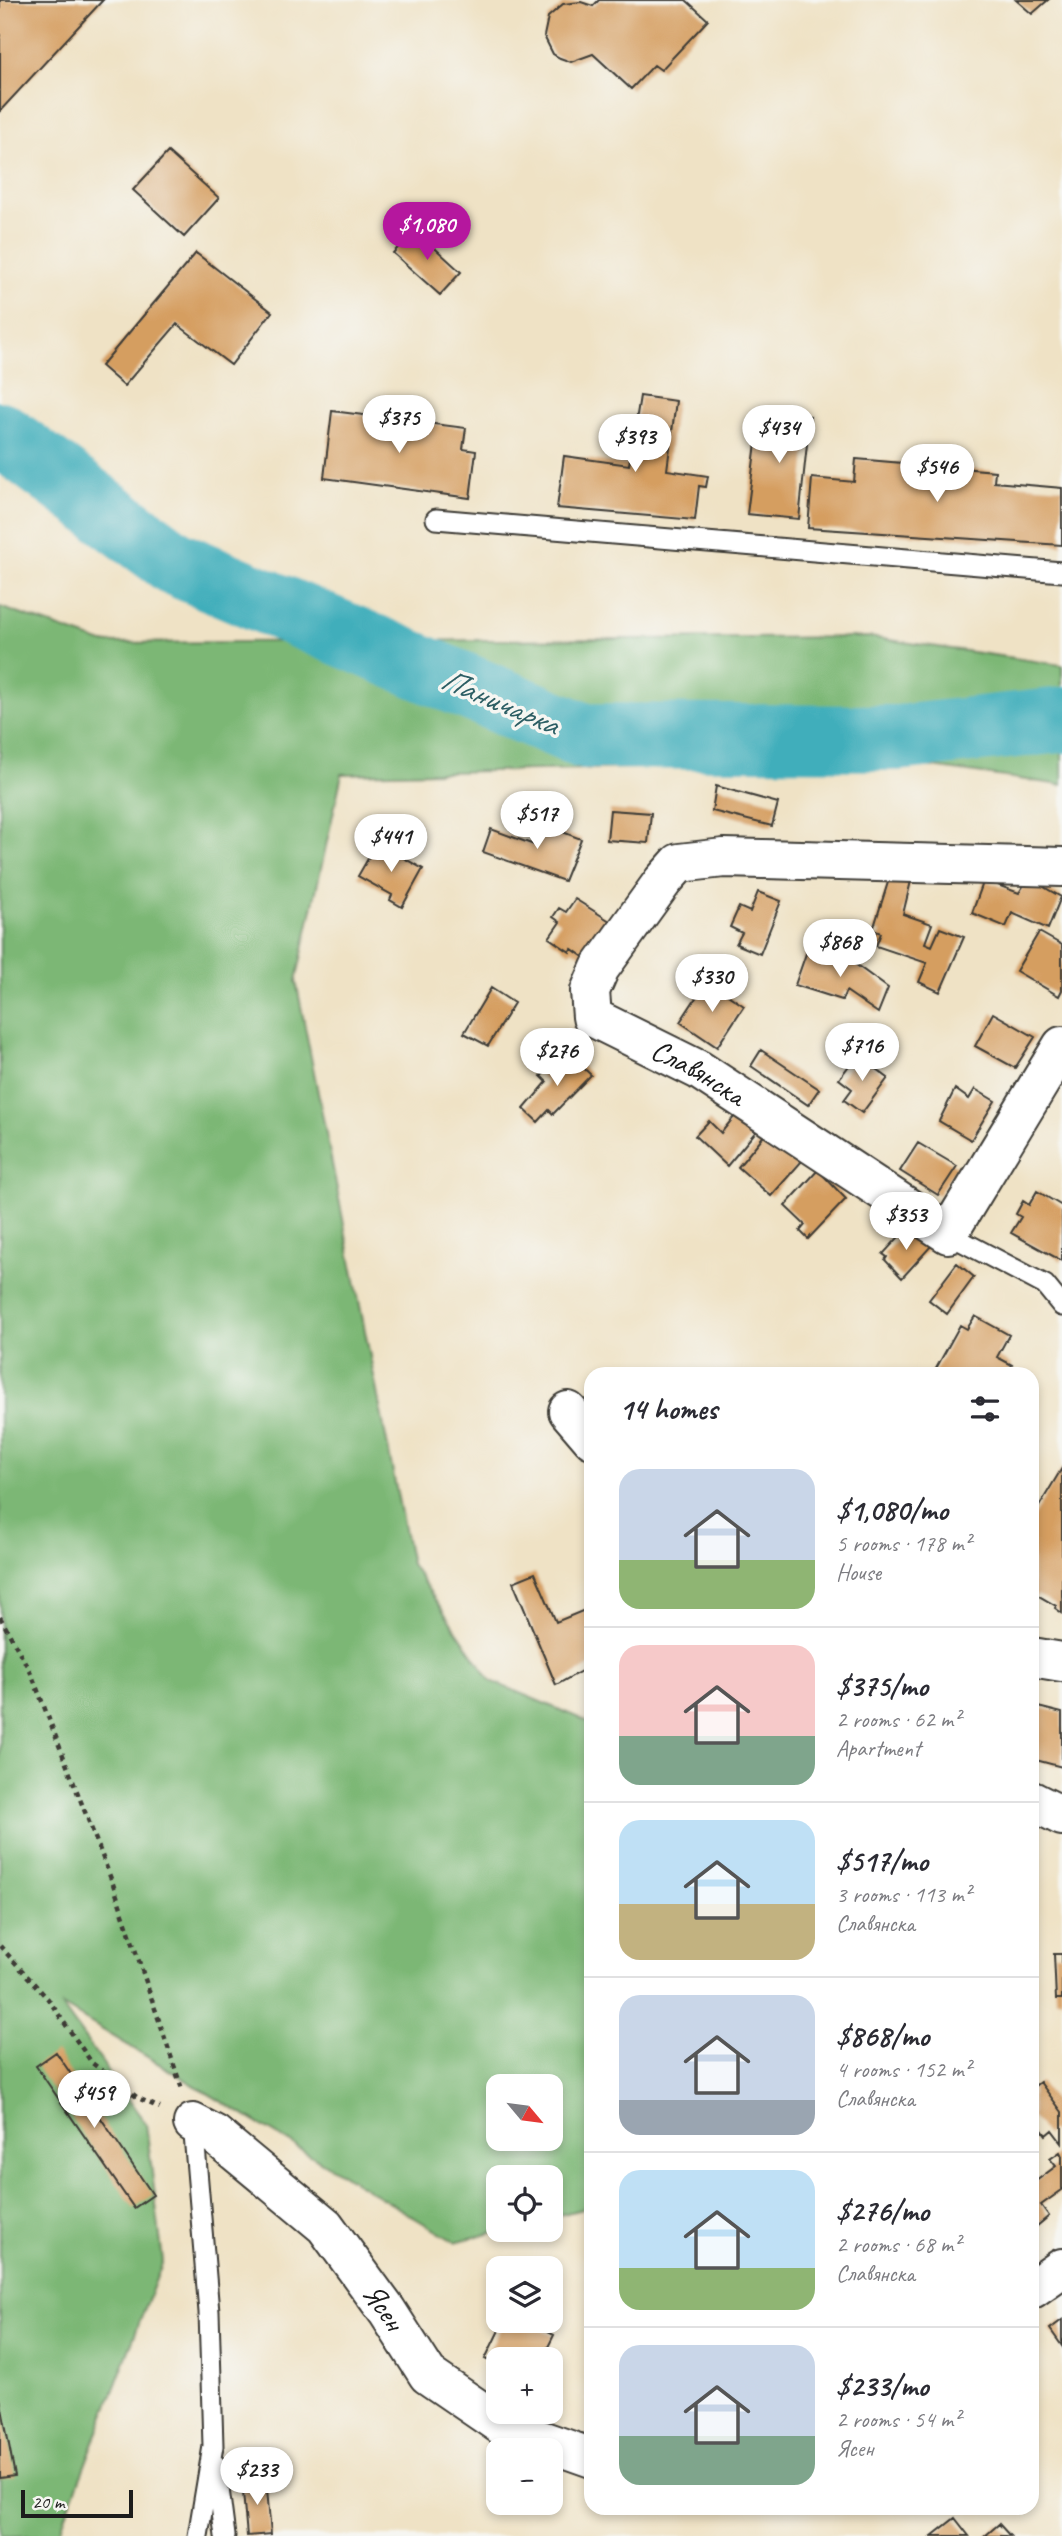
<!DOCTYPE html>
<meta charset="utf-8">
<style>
body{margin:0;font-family:Caveat,sans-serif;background:#f7f7f7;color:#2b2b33;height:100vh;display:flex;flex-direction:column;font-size:26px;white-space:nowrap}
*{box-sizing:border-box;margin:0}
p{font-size:23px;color:#7c7c81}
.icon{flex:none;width:38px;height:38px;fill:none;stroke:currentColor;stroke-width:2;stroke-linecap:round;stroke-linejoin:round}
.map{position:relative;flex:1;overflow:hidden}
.details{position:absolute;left:584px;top:1367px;width:455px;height:1148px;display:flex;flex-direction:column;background:#fff;border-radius:21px;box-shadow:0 4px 10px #0003}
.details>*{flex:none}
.needle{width:46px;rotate:119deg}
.fabs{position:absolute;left:486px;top:2074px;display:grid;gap:14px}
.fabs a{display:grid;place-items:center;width:77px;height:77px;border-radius:14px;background:#fff;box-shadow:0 4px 10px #0003;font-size:35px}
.scale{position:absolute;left:21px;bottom:18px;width:112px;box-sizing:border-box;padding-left:7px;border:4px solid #1c1c1c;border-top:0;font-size:19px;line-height:24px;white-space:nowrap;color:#1c1c1c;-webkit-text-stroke:5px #f6f6f2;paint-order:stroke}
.price{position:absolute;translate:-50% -60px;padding:0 16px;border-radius:24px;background:#fff;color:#222;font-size:23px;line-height:46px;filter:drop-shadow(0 2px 4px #0008)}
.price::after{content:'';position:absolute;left:50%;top:42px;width:21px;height:16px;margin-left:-10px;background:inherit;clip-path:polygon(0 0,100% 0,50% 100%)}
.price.active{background:#b5179e;color:#fff}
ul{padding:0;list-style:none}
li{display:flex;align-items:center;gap:21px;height:175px;padding:0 35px}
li+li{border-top:2px solid #e1e1e2}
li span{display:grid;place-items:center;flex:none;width:196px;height:140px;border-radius:21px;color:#555}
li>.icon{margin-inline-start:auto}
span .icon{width:84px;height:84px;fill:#fffc;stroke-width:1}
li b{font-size:30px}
h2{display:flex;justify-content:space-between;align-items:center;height:84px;padding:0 35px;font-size:30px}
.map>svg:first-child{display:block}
.forest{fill:#7cb775;stroke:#4c6a48;stroke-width:2;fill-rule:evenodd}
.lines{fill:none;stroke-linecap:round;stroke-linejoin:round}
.river{stroke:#3faebb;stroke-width:66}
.building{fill:#d59e60}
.lane-casing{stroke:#3c3a35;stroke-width:23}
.street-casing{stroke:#3c3a35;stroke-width:42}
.path{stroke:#3c3a35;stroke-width:4.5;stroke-dasharray:5 5;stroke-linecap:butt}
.lane{stroke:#fff;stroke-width:19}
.street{stroke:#fff;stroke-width:38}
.labels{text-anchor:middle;stroke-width:7;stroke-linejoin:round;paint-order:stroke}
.street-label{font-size:30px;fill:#1c1c1c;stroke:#f6f6f2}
.water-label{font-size:32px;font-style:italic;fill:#2c5e64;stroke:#f6f6f2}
</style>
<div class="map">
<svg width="1062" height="2536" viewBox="0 0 1062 2536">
<rect width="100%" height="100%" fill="#f6f6f2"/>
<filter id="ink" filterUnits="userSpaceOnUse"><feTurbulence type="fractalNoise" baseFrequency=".0143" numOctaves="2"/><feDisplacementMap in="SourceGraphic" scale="14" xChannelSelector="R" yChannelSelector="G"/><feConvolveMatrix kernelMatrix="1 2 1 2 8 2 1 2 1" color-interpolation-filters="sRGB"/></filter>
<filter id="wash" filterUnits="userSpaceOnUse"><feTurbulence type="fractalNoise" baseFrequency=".00686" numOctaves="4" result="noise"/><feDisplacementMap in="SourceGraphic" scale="28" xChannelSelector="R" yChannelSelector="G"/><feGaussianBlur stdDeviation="1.57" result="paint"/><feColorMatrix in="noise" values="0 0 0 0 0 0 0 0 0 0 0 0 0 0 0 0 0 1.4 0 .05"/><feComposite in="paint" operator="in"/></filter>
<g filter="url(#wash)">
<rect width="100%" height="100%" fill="#efe2c5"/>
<path class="forest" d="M0,607l103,36 766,-6 193,28v120l-158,-22 -562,11 -46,207 115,583 80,117 100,42v478l-9,8 -31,8v-40h-52v53h6l-50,12 -394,-237 85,119 17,137 -105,275h-58zM499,2086h52v52h-52z"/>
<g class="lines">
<path class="river" d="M0,434l175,129 409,173 313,2 165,-18"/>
</g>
<g id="blocks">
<path class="building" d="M0,0h103l-103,111z
M599,0h87l22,20 -47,50 -7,-5 -23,24 -38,-35 -22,8 -11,-4 -7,-4 -9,-18 4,-19 15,-13 18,-2 12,4z
M1016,0h32l-16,14z
M168,152l51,46 -35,39 -51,-47z
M415,230l46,42 -21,23 -47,-42z
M196,253l76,59 -41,53 -54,-41 -53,62 -23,-20z
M640,396l36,5 -9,69 41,6 -2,11 -7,-1 -4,34 -138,-12 7,-52 65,9z
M332,411l134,17 -3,21 13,2 -6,47 -146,-20z
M760,411l50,5 -11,103 -52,-5z
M856,459l139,12 -1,11 68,6v57l-254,-17 4,-50 42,4z
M716,786l62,17 -6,23 -60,-15z
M610,810l41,3 -3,30 -41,-3z
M542,824l39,15 -17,42 -81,-29 8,-23 43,16z
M377,843l46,26 -21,38 -12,-7 2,-5 -34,-19z
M890,876l21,5 -8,33 29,10 -7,19 7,3 8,-18 24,9 -24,55 -21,-10 8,-19 -51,-17 5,-13 -8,-3z
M1028,878l33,19 -13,32 -36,-16 -6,14 -34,-14 12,-33 35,13z
M758,892l23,9 -21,53 -24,-10 6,-11 -12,-6 9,-20 11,5z
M575,899l38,24 -25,37 -16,-11 -2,3 -21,-14 11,-16 -7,-5 6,-9 7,4z
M1039,932l23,13v45l-3,6 -43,-25z
M808,948l47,16 33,24 -10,25 -32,-22 -4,9 -47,-15z
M707,981l37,25 -27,41 -37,-25z
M491,988l23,15 -26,43 -24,-13z
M993,1013l42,24 -20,31 -40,-22z
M761,1050l58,39 -11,16 -57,-39z
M857,1055l31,23 -26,35 -18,-13 8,-11 -13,-10z
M572,1057l19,18 -38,39 -4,-4 -11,12 -14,-13 23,-27 -6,-6 12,-11 5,5z
M955,1089l14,10 6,-10 20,12 -24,39 -32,-19z
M738,1112l20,17 -31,37 -32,-30 14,-15 12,12z
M766,1133l36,28 -31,35 -33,-29z
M918,1143l39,23 -19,29 -38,-24z
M818,1170l28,29 -38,40 -8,-8 5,-6 -20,-19z
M1037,1191l25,15v55l-51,-28 10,-16 -5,-3 7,-13 6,4z
M908,1227l24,18 -30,33 -17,-18 2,-3 -4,-3z
M957,1263l17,14 -27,37 -18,-14z
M975,1316l34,19 -12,22 15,8 -5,9h-74l27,-49 7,4z
M1062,1468v145l-7,-5 1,-2 -19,-11 -1,2 -4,-2v-77z
M535,1573l21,49 36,-15v58l-36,20 -43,-103z
M1032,1700l3,1 -1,5 28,7v54l-30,-8z
M1054,1954h8v45h-6z
M56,2052l97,143 -19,13 -98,-142z
M1040,2082l22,30v31l-10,-13 -6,5 -14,-19v-28z
M1060,2152l2,4v34l-21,15 8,11 -12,10 -5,-6v-36l24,-18 -6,-7z
M504,2320h21l29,15 -12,24h-43v7l-14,-7z
M1062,2320v26l-12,-17z
M0,2398l15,78 -15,2z
M266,2478l5,56 -24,2 -5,-55z
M955,2518l14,18h-37z
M999,2524l11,12h-25z"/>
</g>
</g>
<g filter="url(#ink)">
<use href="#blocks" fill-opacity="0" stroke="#3c3a35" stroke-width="2"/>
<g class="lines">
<defs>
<path id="lane" d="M436,519l626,53
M948,1234l97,51 17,21
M193,2123l16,189 4,134 -15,90
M216,2465l9,71"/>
<g id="street">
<path id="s1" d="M1062,867l-338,-9 -45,5 -16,18 -63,87 -10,23 2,26 107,53 249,164 114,-188"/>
<path d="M568,1411l24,28"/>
<path d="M1032,1657l30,5"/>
<path d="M1032,1801l30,15"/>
<path id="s2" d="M193,2123l21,11 111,92 62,85 41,64 76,52 88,31"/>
<path d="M1032,2289l30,-21"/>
</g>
</defs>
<use href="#lane" class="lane-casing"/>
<use href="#street" class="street-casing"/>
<path class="path" d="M0,1617l31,56 82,211 69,205
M0,1946l48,53 44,64 46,35 22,10"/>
<use href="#lane" class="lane"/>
<use href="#street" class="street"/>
</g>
</g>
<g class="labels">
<g class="street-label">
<text dy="10" stroke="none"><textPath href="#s1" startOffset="686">Славянска</textPath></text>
<text dy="10" stroke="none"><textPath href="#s2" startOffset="268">Ясен</textPath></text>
</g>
<g class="water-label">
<text transform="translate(500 701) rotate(23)" y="11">Паничарка</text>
</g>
</g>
</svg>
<div class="fabs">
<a><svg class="needle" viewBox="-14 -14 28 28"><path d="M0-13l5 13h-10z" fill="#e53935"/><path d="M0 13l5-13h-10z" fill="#7c7c81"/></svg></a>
<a><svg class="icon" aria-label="locate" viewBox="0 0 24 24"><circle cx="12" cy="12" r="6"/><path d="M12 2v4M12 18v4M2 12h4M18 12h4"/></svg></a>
<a><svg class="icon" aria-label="layers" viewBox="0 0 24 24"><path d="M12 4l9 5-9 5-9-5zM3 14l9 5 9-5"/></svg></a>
<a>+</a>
<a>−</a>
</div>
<div class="scale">20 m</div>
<b class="price active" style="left:427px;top:262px">$1,080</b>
<b class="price" style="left:399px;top:455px">$375</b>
<b class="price" style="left:779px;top:465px">$434</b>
<b class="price" style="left:635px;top:474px">$393</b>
<b class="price" style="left:937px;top:504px">$546</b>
<b class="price" style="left:537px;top:851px">$517</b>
<b class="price" style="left:391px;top:874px">$441</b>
<b class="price" style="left:840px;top:979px">$868</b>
<b class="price" style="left:712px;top:1014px">$330</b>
<b class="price" style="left:862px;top:1083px">$716</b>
<b class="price" style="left:557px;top:1088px">$276</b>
<b class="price" style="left:906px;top:1252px">$353</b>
<b class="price" style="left:94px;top:2130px">$459</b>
<b class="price" style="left:257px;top:2507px">$233</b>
<section class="details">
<h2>14 homes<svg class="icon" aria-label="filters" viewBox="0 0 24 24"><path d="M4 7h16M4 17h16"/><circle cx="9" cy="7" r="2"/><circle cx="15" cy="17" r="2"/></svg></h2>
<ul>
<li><span style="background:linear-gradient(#c9d6e8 65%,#8fb573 0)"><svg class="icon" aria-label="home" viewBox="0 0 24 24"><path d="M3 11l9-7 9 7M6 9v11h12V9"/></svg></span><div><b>$1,080/mo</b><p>5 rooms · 178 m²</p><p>House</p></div></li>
<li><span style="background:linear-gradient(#f6c9c9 65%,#7fa58c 0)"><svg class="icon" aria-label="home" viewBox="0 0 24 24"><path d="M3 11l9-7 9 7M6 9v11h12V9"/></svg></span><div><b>$375/mo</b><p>2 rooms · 62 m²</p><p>Apartment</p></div></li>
<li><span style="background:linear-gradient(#bfe0f5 60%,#c2b280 0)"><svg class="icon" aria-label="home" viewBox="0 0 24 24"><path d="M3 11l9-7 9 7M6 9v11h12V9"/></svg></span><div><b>$517/mo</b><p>3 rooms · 113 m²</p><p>Славянска</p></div></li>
<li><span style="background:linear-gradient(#c9d6e8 75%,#9aa5b1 0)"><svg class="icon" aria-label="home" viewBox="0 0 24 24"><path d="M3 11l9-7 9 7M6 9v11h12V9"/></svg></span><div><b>$868/mo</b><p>4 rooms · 152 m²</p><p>Славянска</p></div></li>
<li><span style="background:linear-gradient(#bfe0f5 70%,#8fb573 0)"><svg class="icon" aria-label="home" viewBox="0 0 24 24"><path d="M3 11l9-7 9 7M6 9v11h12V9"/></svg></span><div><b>$276/mo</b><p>2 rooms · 68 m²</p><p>Славянска</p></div></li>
<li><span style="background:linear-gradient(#c9d6e8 65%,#7fa58c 0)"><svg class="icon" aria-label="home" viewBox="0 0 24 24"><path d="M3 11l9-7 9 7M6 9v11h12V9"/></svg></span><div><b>$233/mo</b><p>2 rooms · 54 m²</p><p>Ясен</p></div></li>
</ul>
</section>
</div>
